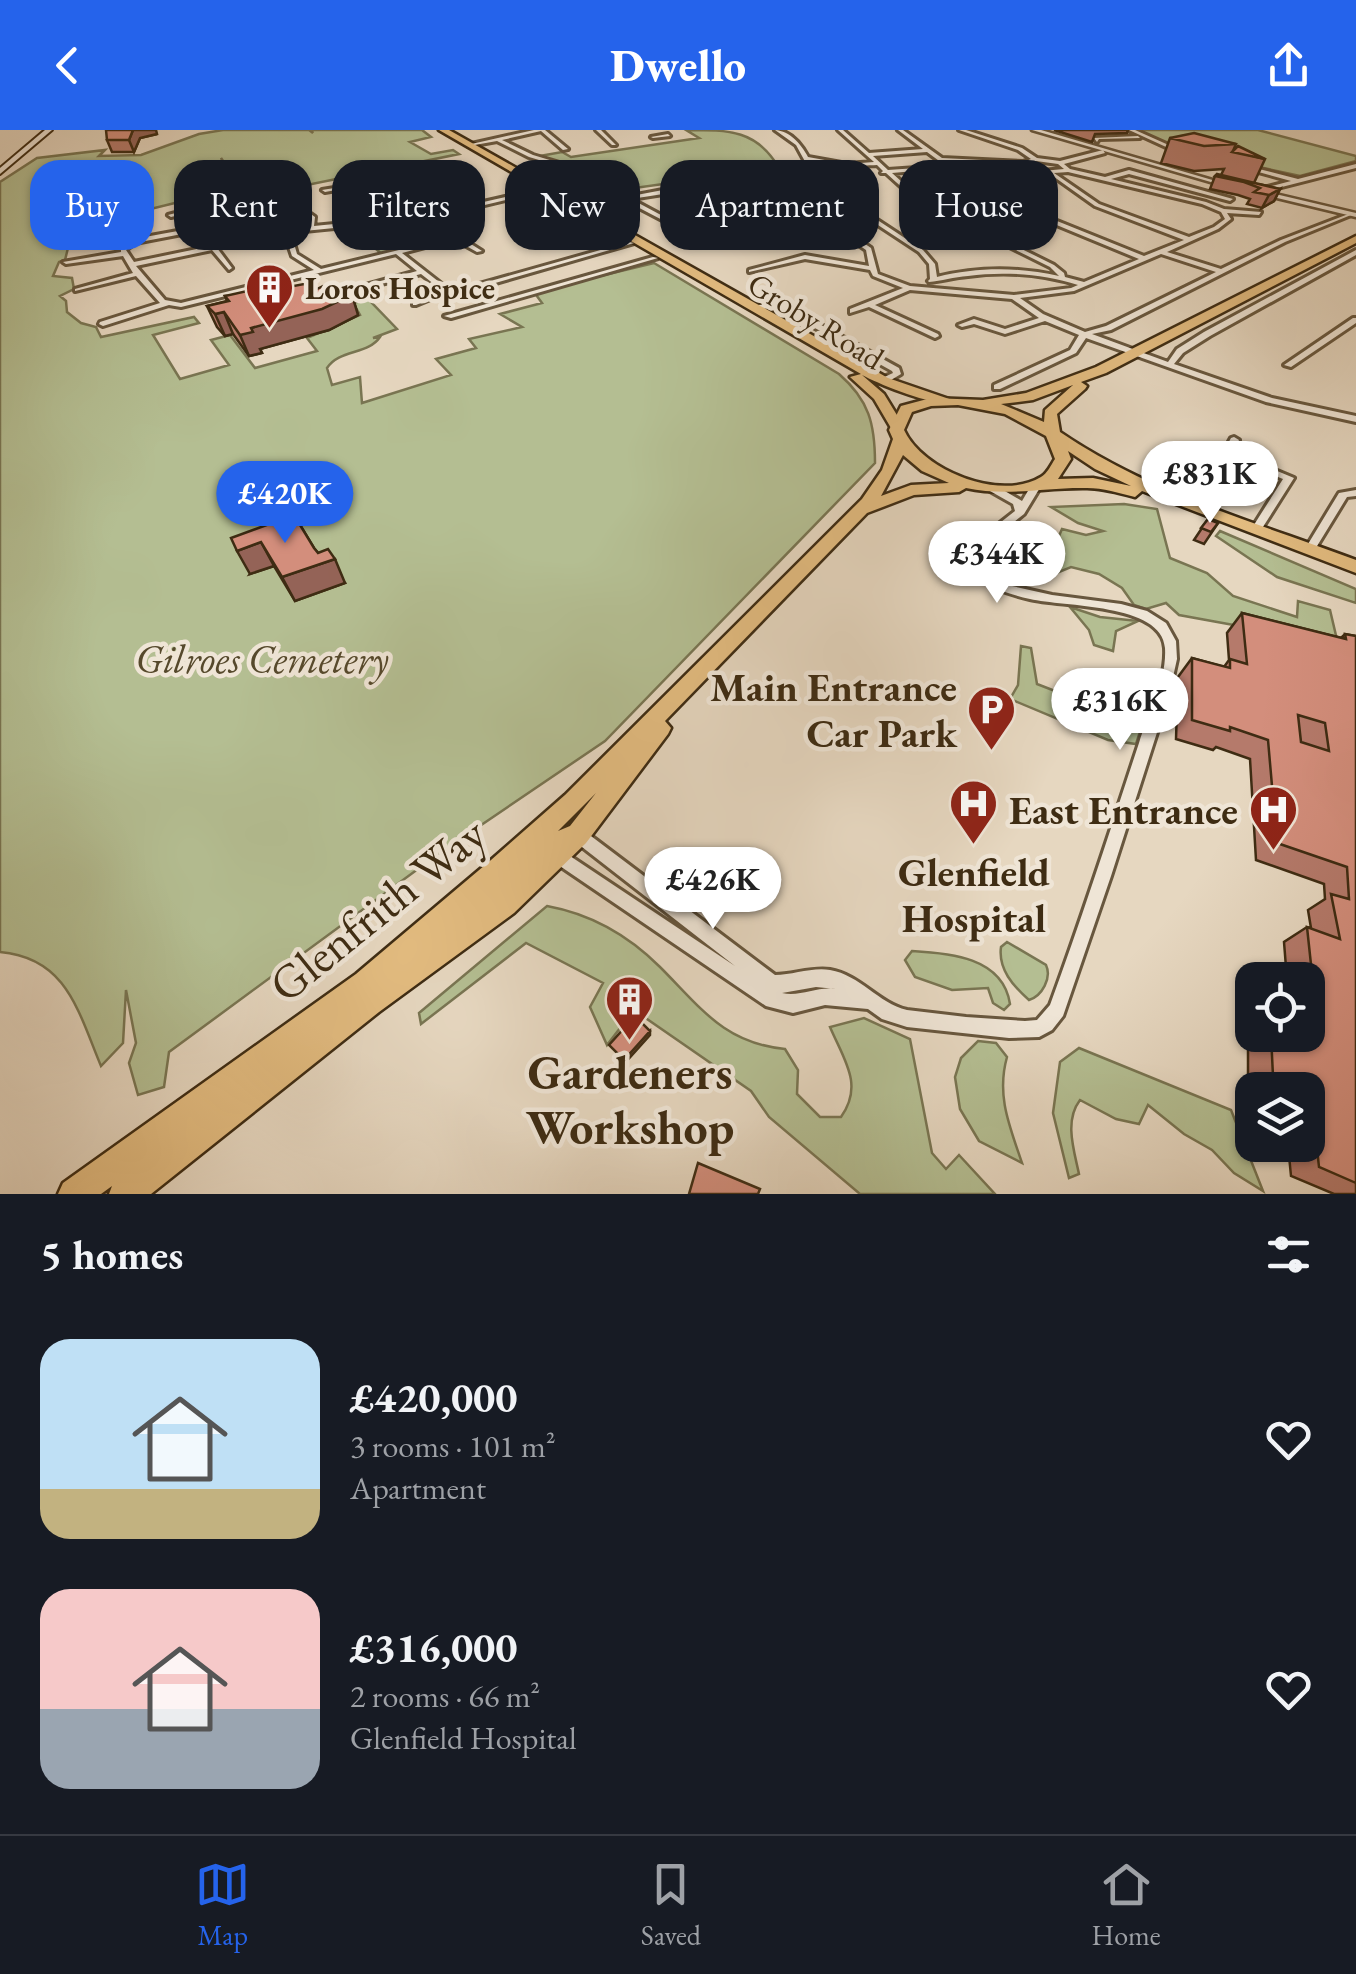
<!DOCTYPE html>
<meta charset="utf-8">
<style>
body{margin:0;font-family:"EB Garamond",serif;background:#242831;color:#f1f3f6;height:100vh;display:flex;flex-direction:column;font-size:38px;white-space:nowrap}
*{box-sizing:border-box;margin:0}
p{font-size:32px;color:#9ea1a6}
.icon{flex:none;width:55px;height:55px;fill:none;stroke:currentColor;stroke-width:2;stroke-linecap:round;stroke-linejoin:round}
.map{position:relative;height:1064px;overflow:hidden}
.side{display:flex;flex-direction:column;background:#171b24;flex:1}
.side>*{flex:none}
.banner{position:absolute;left:30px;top:30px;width:1298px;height:90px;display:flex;gap:20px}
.buttons{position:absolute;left:1235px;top:832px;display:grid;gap:20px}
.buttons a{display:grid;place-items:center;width:90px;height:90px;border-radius:20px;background:#171b24;box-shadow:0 2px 8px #0004;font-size:50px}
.price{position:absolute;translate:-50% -85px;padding:0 22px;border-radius:35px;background:#fff;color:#222;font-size:32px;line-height:65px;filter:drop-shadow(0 2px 5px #0008)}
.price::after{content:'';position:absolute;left:50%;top:60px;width:30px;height:22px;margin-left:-15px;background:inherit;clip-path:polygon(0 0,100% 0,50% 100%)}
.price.active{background:#2563eb;color:#fff}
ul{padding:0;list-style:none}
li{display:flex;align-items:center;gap:30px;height:250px;padding:0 40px}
li span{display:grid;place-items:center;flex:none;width:280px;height:200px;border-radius:30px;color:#555}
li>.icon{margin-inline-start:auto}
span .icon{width:120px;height:120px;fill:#fffc;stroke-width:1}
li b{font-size:42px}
h2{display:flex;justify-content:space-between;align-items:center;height:120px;padding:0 40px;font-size:42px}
.tag{padding:0 35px;border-radius:30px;background:#171b24;box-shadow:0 2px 8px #0004;font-size:35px;line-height:90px}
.tag.active{background:#2563eb;color:#fff}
header{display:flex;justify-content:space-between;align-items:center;height:130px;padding:0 40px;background:#2563eb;color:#fff;font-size:45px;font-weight:800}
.menu{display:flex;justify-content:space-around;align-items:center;height:140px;border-top:2px solid #363941;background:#171b24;font-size:28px;color:#9ea1a6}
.menu a{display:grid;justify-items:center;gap:5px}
.menu .active{color:#2563eb}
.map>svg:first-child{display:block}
.green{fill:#b4be92;stroke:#797552;stroke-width:2.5}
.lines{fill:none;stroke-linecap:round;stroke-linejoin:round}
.minor-casing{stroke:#68573e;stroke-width:6}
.tertiary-casing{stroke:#68573e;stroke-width:5}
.secondary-casing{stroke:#3e2c13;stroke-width:4}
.primary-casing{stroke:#3e2c13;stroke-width:5}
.trunk-casing{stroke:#3e2c13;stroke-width:5}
.minor{fill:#efe5d6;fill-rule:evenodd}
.tertiary{fill:#efe5d6;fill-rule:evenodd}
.secondary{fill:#efe5d6;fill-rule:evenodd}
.primary{fill:#e3bc80;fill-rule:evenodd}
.trunk{fill:#e3bc80;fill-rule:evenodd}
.wall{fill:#b57a6b;stroke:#3e2c13;stroke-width:2.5}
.shaded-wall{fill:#946357;stroke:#3e2c13;stroke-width:2.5}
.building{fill:#d38e7c;stroke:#3e2c13;stroke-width:2.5;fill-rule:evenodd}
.labels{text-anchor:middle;stroke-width:9;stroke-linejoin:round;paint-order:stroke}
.far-poi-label{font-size:32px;font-weight:bold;fill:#3e2c13;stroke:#efe5d6;text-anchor:start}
.far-street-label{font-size:32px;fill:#3e2c13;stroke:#efe5d6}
.park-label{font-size:40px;font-style:italic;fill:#56492c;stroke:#efe5d6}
.poi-label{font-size:40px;font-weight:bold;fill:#3e2c13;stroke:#efe5d6;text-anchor:end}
.near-street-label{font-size:48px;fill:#3e2c13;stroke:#efe5d6}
.near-poi-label{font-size:48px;font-weight:bold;fill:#3e2c13;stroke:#efe5d6}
</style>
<header><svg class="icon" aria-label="back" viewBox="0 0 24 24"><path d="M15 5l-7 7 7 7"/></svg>Dwello<svg class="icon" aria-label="share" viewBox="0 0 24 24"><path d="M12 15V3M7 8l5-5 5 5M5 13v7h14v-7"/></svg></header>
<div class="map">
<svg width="1356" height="1064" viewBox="0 0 1356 1064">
<rect width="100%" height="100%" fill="#e6d7c0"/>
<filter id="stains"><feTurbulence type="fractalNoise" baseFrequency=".002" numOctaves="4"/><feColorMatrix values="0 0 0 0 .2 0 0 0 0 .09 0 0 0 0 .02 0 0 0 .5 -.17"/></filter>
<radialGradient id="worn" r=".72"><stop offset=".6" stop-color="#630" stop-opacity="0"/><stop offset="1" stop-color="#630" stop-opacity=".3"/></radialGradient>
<path class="green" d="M223,0h86l4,3 -2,-3h111l9,7 -21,5 21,12 22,-4 6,4 -211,43 -27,-39 15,30 -122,30 -44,22 -5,20 -6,2 -6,14 19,2 2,11 -14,7 6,5 1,11 14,11 15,4 5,10 93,-20 5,6 -46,12 27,44 49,-14 -18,-25 19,-5 25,33 62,-17 -10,-13 53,-23 -7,-12 15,-4 29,30 -24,9 7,-1c-12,18 -41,12 -53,31l5,17 28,-8 2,26 89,-28 -15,-16 40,-11 -7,-9 53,-12 -22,-13 42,-11 -8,-11 120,-29 185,111c30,26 36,50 36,89l-270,278 -168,114 -268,197 -5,35 -26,8 -9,-32 7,-20 -10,-53 -3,53 -22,23c-23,-55 -34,-108 -101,-114v-770l37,-24 68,-8 -6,6 42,-1 58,-21z
M686,0c44,0 71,0 93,38l-166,23c-28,-8 -50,-26 -79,-34l28,-5 9,5 128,-19z
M1134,0h124l98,26v5l-56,15 -124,-27z
M388,90h30l22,17 -57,18 -32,-27z
M1124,374l33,5 13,49 37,15 26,23 64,21 1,-16 32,9 8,34 -159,-29 -13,-12 -20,6 -12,-4 -12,-17 -23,-14 -28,-7 -29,12 -23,-1 -14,-10 9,-13 38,-3 10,-23 24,6 17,-4 -25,-8 -27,-16z
M1220,401l136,58v14l-79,-26 -61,-41z
M1070,477l30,10 38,4 -22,10 -3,20 -19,-6 -5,-15z
M1021,516l10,2 6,36 36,14 4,-6 11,5 8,-4 19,11 16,-9 -8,-19 19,-4 15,8 -21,64 -28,-4 -98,-41 8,-14z
M547,776c44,8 81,29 113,61 41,41 64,76 125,82l13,21 -1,24 23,23h21c23,-32 3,-57 -11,-90l34,-9 46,21 22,114 14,16 13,-14 36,39h-135l-91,-77 -18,-26 -117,-81 -27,35 -17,-38 13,-24 -77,-40 -105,81 -2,-11z
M1007,812l39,23c6,13 -4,31 -17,35 -16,-14 -31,-31 -28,-53z
M912,821c37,2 91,6 98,53l-6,6 -11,-7 -5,-15 -36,2 -37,-13 -10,-17z
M978,911l18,2 11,14c-11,39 3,70 15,106l-43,-22 -19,-32 -5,-32 6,-19z
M1079,918l152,62 32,81 -29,-18 -22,-23 -28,-16 -36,-29 -9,19 -23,-5 -36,-19c-16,21 -6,50 -1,74l-10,4 -16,-65 7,-51z"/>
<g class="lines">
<defs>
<path id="minor" d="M534,0h11l23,19 -5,1 -22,-19 -39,9 31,15 30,9 63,33 37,-7 41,10 87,-10 -18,-19 35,-4 -12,-22 -21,-15c15,1 26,14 33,27l39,7 27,-2 -36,-32h5l26,23 54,-4 -25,-19h5l39,28 81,4 8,-3 -13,-9 -59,-20h7l56,18 15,10 23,3 43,-11 2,3 -41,11 6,5 35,8 24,-7 104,29 -3,2 -101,-27 -18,5 95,23 18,7 37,3 -2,3 -32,-2 4,6 -13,10 -51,23 54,17 60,-29 70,-27v2l-66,27 -174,88 -19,4 76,28 9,-13 27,-17 152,-82v5l-146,81 -27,17 -9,11 98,34 84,18v6l-90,-20 -180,-64 -10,15 -76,36h-6v-4l76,-35 9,-15 -34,-14 -40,13 -31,-10 -12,3 -4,-2 16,-6 31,10 34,-11 -27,-19 -102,-9 -35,15 63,29 1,2 -4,2 -66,-31 -19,6v-4l53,-21 -30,-12 -3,-6 -65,-11 -56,13v-2l56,-15 64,11 -3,-16 -39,-27 -46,6 2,-3 40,-6 -29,-27 -90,11 -41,-10 -32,5 43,23 54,15 -2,3 -56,-16 -111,-58 -30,-9 -32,-16 -28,5 -2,-1zM927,22l19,14 -58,4 -15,-14zM809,30l31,6 -9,4 -7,7 -11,-10zM946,31l73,3 20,10h11l45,32 89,34 -40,16 -149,-60zM1036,31l22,3 6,5 -22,2 -16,-6zM877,35l6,6 -2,2h5l31,28 133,66 9,9c-40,-9 -82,-9 -122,1l-2,-13 -12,-14 -73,-48 -22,-21c12,-17 30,-15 49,-16zM949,38l42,30 148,61 -55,23 -19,-5 -1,-4 -10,-8 -133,-66 -29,-26zM810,40l36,34 73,48 10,12 1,15 -2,2 1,1c12,-1 25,-5 39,-6 36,-5 75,-2 110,9l-7,3 -57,7 -104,-9 -32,-12 -7,-26 -41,-28 -51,-47zM1068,42l134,32 19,8 4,7 -11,8 -25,10 -90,-33 -45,-31zM1161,124l55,18 -110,54 -21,6 -42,-18 -23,-16 54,-7z
M596,0h5l15,15h-4z
M1129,0h6l47,21 -5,1z
M668,4l2,2 -17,2 -2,-1z
M1138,6l2,2 -41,1 -2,3 -3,-4z
M1356,34v4l-98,25 -2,-3 35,-9 -47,-13 3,-2 51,13z
M372,52v2l-13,2 21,16 9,17 37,-4 123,-28 3,2 -122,29 18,16v2l15,3 19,12 -5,1 -18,-10 -13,-2 -2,2 -42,11 41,32 26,2 160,-45 5,1 -163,47h-19l-36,15h-3v-4l29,-12 -3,-1 -18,-14 -52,13 -3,-2 51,-14 -21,-17 -215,53 -12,-2 -66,21 -4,-2 1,-2 60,-19 -24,-27 -61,15v-2l58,-16 -10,-17 -57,8 -3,-2 58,-10v-3l8,-8 -16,-8 -16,-2 2,-3 17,2 18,9 93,-17 3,-7 -9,-10 -50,12 -3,-2 54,-14 14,14 -3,7 12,3 10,11 52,-9 3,-8 -24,-18 2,-3 27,19 -1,9 71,-7 -9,-15 -23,-17 -28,5 -3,-2zM425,89l18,16 -3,5 -119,29 -24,-15 -2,-7 -3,-2 -3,2 3,9 22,14 -133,33 -16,-3 -29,-34 76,-16 17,20 3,-2 -15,-20 77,-16zM229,95l12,2 9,11 -116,24 -8,-12 9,-7z
M653,127l5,1 -207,60 -7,-2z
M783,174l116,64 2,6 -15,9h-6v-4l13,-6 -1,-2 -113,-63 -23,1 -4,-2 4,-2z
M1353,188h3v5l-65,44 -7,-2z
M1234,307l5,3 -4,9 2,5 57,24 -33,52h-8l-1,-2 31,-49 -53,-21 -5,-9 6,-11z
M1036,353l5,3 -17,28 -48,38 -3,4 2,7 17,14 20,9 40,9 69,9 26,7 19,12 10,18 1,18 -8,36 -58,181 -48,140 -11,14 -13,7 -30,1 -102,-11 -25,-8 -14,-10 -43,-4 -32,8 -27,-7 -212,-144 -3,-5 3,-5 5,-2 5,2 171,114 -162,-126 -3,-5 3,-5 5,-2 5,2 192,145c18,0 37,-8 55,-5 30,5 48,33 77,40l59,7 59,4 12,-1 13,-15c32,-87 60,-174 89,-262 9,-30 28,-63 26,-95 -3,-45 -102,-41 -135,-49 -17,-4 -35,-9 -50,-20 -9,-7 -15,-12 -17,-23l5,-8 47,-37 -2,-7 -23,-13v-4h8l24,14 10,-17zM816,857l20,2c-19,-3 -35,8 -54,4z
M1356,360v6l-9,1 -33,54h-8l-1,-2 34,-56z"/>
<path id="tertiary" d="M1032,0h9l192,56 -5,1z
M1258,60l98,23v4l-100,-24z"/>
<path id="secondary" d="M45,0h7l-52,44v-6z"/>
<path id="primary" d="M439,0h10l439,248 67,23c-15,9 -76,-17 -93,-26l22,19 19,31 -12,3 -17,-29 -24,-22 11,-3z"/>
<path id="trunk" d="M1356,106v7l-250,130 -25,9 6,4 -2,3 -28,25 3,18c89,61 195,90 296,128v13l-214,-82 -7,6c-16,-4 -32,-9 -48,-9 -42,-1 -79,9 -121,0l-7,4 -45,3 -47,18 -202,208 6,7 -3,6 -82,109 -72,70 -135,99 -228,182h-42l3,-8 -11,8h-43l5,-11 293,-209 135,-114 74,-65 297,-296 20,-29 11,-31 -4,-9 12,-24 30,-8 52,2 43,-7 70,-26zM1073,255l-28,25 -1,12 -43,-18 32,-4zM958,275l47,9 41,22 9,23c-4,6 -8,15 -14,18 -41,25 -119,-7 -137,-47l8,-18 19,-6zM1068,321l27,18 36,17 -38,-8 -35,1 13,-20zM903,325l19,16 27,12 -38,2 -30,11zM596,663l-26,33 -12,5z"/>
</defs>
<use href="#minor" class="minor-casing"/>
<use href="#tertiary" class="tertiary-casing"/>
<use href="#secondary" class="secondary-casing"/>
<use href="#primary" class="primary-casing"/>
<use href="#trunk" class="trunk-casing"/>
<use href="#minor" class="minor"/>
<use href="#tertiary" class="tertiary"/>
<use href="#secondary" class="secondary"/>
<use href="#primary" class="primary"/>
<use href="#trunk" class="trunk"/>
</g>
<path class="wall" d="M1054,0h74l-1,3 -32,1 -3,8z
M157,4l-17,4 -6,14h-22l-5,-12z
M1170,8l66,6 -3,7 32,8 -11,24 26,6 -6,12 -12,7 -15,-4 3,-5 -12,-4 -28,-6 5,-13 6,-1 3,-6 -30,2 -33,-8z
M313,161l39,4 6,20 -29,15 -69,19 2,4 -13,3 -16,-22 -8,2 -8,-9 -10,-21 20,-5 -2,-5z
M294,385l20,33 31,35 -50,18 -21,-35 -24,8z
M1208,389l10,4 -14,21 -10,-4z
M1242,483l99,25 4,-4 11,2v558h-22l-43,-18 -3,-31h20v-55h-54l-6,-2v-45l14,-8h46v-55h-21l-3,-38 23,-15 4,1 -3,-18 17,-11 -1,-15 -68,-24 -6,-101 -34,-12 -3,3 -37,-11 2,-62 14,-19 32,9 5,-7 -2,-27z"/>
<path class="shaded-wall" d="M133,0h23l1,4 -17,4 -6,14 -5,-12z
M1280,59l-6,12 -12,7 7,-13z
M352,165l6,20 -29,15 -69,19 2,4 -13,3 -9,-21 11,-7z
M224,182l9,22 -8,2 -10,-22z
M261,412l13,24 -24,8 -13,-23z
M335,429l10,24 -50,18 -13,-24z
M650,901v4l-26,29v-4z"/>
<path class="building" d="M106,0h27l-4,10h-22z
M1194,3l42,11 -32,2 -34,-8z
M1238,16l27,13 -33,-7z
M1217,44l63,15 -11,6 -15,-3 6,-4 -16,-6 -29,-6z
M304,154l9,7 10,-5 29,9 -30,14 -71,19 2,4 -13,3 -16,-23 -9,2 -8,-8 22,-5 -4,-5 22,-5 4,3z
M294,385l20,33 4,5 10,-4 7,10 -53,18 -21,-35 -24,9 -6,-13z
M1208,389l10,4 -7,9 -10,-4z
M1242,483l104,26 -1,-5 11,2v547l-37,-16 -5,-46 -6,-1v-30h-7v-2l-28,-12 -2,-41h11l14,6v-6h12v-9l10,4 -11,-103 33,12 -9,-45 18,5 -2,-32 -70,-24 -9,-103 -38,-13v4l-38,-11v-62l38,10v-9l17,5zM1298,585l27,8 4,28 -28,-9z
M635,886l15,15 -26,29 -15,-15z
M698,1033l62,26 -2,5h-69z"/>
<defs>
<symbol id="building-pin" viewBox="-11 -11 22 30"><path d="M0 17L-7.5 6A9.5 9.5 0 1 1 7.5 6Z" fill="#8f2418" stroke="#efe5d6"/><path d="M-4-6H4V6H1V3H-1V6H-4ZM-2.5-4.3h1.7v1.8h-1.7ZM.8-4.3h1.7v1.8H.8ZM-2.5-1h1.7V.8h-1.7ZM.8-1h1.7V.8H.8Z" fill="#fff"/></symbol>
<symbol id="parking-pin" viewBox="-11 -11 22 30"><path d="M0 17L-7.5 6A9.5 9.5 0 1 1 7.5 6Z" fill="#8f2418" stroke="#efe5d6"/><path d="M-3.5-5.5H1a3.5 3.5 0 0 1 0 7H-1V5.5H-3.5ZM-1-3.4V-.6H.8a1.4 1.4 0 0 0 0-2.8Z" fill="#fff"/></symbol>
<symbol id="hospital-pin" viewBox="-11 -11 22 30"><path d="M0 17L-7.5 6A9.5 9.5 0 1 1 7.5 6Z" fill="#8f2418" stroke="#efe5d6"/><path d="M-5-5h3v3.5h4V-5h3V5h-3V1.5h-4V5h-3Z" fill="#fff"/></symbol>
</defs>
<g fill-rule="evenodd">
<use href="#building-pin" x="242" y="130" width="55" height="75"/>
<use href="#parking-pin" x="964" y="552" width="55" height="75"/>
<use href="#hospital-pin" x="946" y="646" width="55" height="75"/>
<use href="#hospital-pin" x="1246" y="652" width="55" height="75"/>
<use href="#building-pin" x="602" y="842" width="55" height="75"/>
</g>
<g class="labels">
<g class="far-poi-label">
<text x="305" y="169">Loros Hospice</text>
</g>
<g class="far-street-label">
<text transform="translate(816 191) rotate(32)" y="11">Groby Road</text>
</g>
<g class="park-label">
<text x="262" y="543">Gilroes Cemetery</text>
</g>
<g class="poi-label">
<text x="957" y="571">Main Entrance<tspan x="957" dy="46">Car Park</tspan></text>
<text x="1238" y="694">East Entrance</text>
<text x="974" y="756" text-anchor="middle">Glenfield<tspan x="974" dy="46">Hospital</tspan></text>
</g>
<g class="near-street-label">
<text transform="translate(377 779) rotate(-39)" y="17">Glenfrith Way</text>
</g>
<g class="near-poi-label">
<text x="630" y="959">Gardeners<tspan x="630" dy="55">Workshop</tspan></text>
</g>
</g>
<rect width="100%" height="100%" filter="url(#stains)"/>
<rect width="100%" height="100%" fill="url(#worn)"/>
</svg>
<div class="buttons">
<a><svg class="icon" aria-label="locate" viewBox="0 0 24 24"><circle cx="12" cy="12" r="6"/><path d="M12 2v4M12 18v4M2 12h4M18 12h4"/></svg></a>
<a><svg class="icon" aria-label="layers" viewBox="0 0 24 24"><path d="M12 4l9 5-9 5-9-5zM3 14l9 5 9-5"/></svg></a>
</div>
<b class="price" style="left:1210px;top:396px">£831K</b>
<b class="price active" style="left:285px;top:416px">£420K</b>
<b class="price" style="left:997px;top:476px">£344K</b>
<b class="price" style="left:1120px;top:623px">£316K</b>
<b class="price" style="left:713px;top:802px">£426K</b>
<div class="banner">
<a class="tag active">Buy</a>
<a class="tag">Rent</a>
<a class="tag">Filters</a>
<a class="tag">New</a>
<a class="tag">Apartment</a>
<a class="tag">House</a>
</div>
</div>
<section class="side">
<h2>5 homes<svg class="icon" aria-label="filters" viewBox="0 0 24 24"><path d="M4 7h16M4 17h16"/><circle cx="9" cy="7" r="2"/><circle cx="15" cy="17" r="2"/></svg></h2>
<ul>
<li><span style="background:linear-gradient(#bfe0f5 75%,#c2b280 0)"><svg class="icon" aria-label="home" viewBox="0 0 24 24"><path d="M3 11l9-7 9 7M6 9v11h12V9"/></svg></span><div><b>£420,000</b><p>3 rooms · 101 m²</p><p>Apartment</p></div><svg class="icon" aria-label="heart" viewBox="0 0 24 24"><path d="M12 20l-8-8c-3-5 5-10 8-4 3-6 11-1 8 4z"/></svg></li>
<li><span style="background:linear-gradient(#f6c9c9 60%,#9aa5b1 0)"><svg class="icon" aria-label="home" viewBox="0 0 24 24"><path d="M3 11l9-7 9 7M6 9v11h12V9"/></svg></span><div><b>£316,000</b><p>2 rooms · 66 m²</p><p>Glenfield Hospital</p></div><svg class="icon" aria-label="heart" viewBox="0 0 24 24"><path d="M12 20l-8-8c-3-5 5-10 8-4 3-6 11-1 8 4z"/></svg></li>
</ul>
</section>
<nav class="menu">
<a class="active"><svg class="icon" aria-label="map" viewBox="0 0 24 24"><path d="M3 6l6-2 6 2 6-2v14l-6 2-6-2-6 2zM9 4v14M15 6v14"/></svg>Map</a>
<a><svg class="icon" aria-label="saved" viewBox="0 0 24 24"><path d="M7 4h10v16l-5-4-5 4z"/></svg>Saved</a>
<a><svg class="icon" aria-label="home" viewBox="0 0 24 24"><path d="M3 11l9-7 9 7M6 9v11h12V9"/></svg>Home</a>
</nav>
